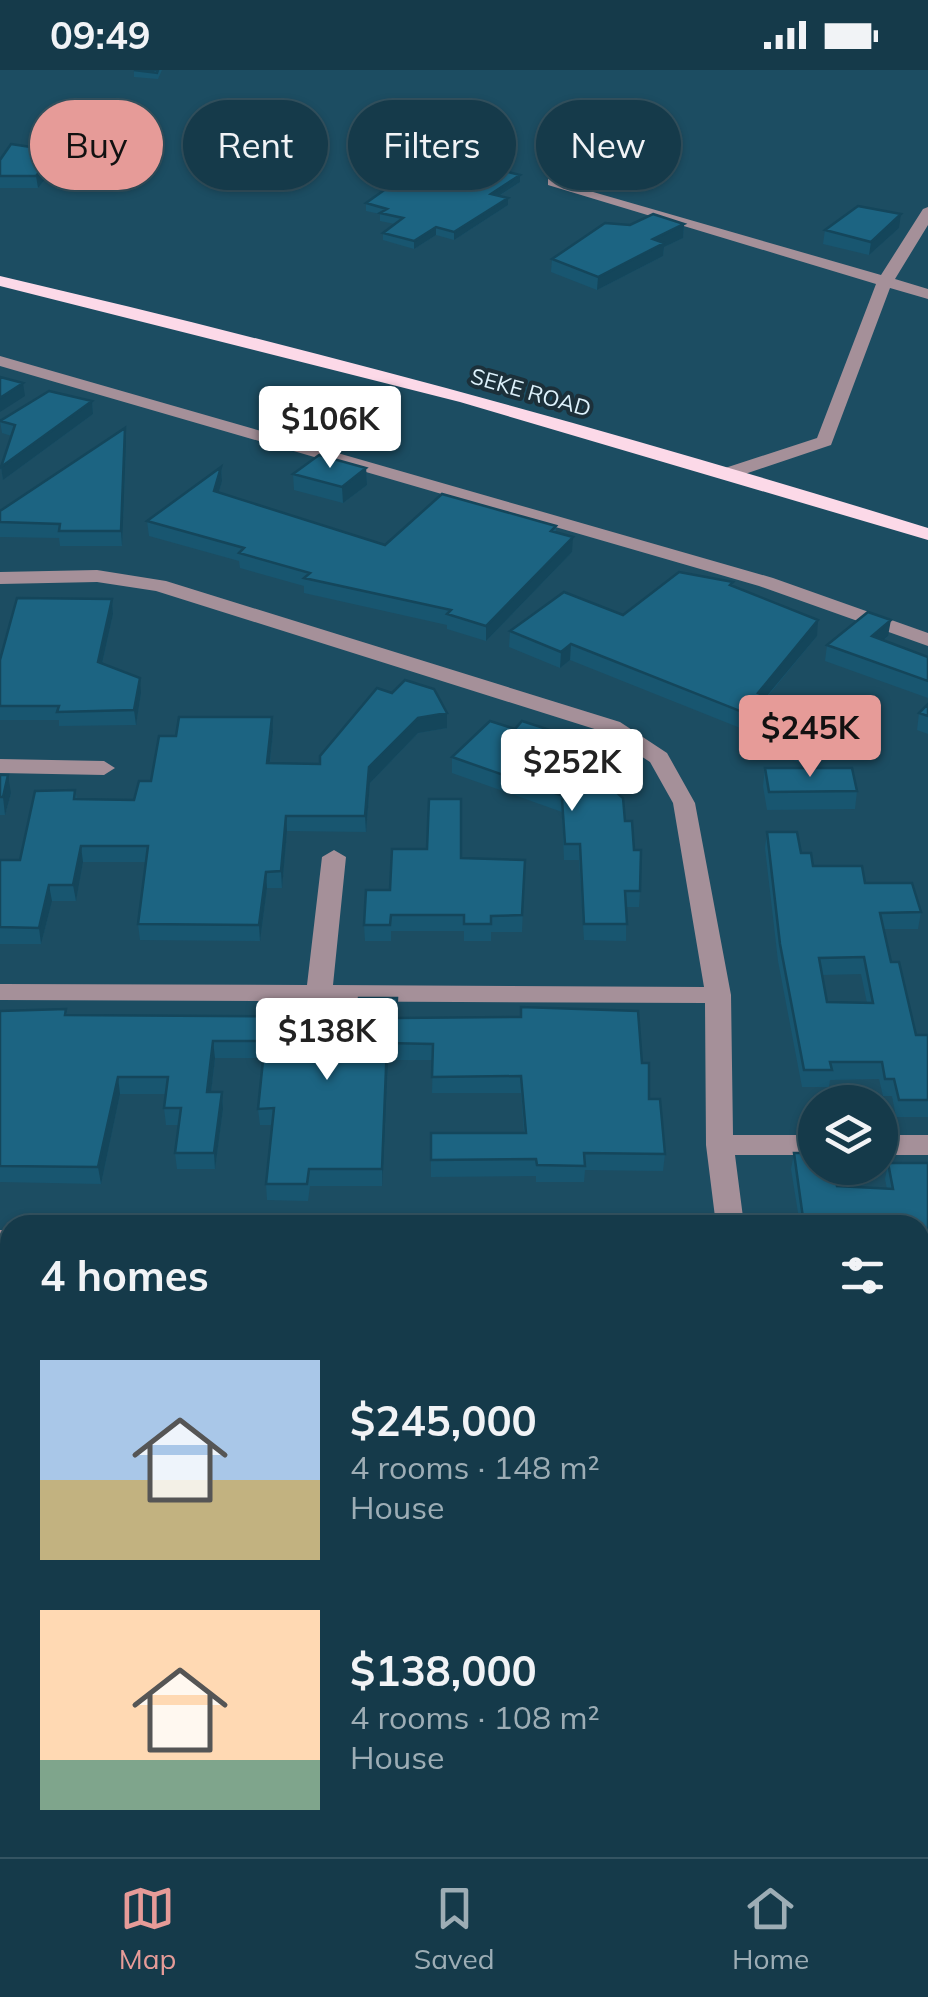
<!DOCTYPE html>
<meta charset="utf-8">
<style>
body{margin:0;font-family:Mulish,sans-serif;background:#224554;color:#f1f3f6;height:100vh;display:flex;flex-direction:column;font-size:38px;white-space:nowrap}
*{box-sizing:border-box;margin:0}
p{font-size:32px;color:#9dadb5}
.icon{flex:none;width:55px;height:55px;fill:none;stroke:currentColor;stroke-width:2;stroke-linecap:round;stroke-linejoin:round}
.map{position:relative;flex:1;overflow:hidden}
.drawer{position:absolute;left:0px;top:1145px;width:930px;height:642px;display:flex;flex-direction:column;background:#153a4a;border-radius:30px 30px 0 0;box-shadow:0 2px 8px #0004,0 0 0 2px #345462}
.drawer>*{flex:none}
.top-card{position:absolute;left:30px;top:30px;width:870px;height:90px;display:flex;gap:20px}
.tools{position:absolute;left:798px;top:1015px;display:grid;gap:20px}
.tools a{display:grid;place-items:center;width:100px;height:100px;border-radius:50%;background:#153a4a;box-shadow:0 2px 8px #0004,0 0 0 2px #345462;font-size:50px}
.price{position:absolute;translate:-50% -85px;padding:0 22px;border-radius:10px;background:#fff;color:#222;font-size:32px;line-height:65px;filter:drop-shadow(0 2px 5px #0008)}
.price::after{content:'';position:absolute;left:50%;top:60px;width:30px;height:22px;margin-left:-15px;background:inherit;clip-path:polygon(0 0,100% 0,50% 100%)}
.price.current{background:#e69b98;color:#111}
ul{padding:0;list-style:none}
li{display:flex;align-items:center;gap:30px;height:250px;padding:0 40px}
li span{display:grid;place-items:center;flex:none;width:280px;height:200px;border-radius:0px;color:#555}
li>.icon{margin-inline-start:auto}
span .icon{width:120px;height:120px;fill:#fffc;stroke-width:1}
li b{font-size:42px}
h2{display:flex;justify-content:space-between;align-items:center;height:120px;padding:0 40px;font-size:42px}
.tag{padding:0 35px;border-radius:45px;background:#153a4a;box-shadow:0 2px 8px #0004,0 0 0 2px #345462;font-size:35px;line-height:90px}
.tag.current{background:#e69b98;color:#111}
.status{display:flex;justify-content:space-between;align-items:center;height:70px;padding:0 50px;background:#153a4a;direction:ltr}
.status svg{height:28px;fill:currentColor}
.dock{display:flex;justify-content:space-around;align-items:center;height:140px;border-top:2px solid #345462;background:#153a4a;font-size:28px;color:#9dadb5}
.dock a{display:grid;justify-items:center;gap:5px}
.dock .current{color:#e69b98}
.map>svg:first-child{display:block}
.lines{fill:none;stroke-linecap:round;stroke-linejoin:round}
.minor{fill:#a59099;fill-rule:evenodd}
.major{fill:#fcd9e8;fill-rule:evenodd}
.wall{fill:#185670;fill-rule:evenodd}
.shaded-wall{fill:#14465b}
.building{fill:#1c6482;stroke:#14465b;stroke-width:2.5;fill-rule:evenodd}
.labels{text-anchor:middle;stroke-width:8;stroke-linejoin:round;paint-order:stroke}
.far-street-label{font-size:22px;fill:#def2fc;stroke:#1c303a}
</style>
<div class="status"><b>09:49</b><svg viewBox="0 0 49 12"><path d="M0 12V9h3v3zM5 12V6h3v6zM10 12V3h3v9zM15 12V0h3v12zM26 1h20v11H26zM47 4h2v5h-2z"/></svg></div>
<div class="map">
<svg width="928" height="1787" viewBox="0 0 928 1787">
<rect width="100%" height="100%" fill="#1c4d62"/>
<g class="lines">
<path class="minor" d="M548,109l333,96 42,-66 5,-2v18l-33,54 33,10v10l-38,-11 -59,157 -92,31h-14v-8l92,-30 59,-154 -328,-99z
M0,286l773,222 155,55v13l-169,-60 -759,-220z
M97,500l69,11 454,141 47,31 28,50 36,192 2,140h82v20h-80l9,70h-28l-10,-80 -1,-142 -705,-3v-16l307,1 15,-128 12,-7 12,7 -13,128 371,2 -31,-184 -23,-41 -46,-30 -448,-141 -59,-9 -97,2v-12z
M0,689l104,2 11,7 -11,7 -104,-2z
M880,1065h48v20h-48z
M0,1160h10v20h-10z
M920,1313h8v24h-8z
M10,1401v26l-10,1v-26z
M920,1630h8v30h-8z
M0,1688l10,3v26l-9,3z
M335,1778h36v9h-36z
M795,1778h36l1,9h-36z"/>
<path class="major" d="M0,206c313,73 622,157 928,252v12l-468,-138 -460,-116z"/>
</g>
<path class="wall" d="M134,0h28l-4,9 -24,-2z
M57,81l1,12 -20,25h-38v-28z
M520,112l-21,14 9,9 -54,35 -18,-5 -22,14 -31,-9v-7l12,-9 -15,-3v-7l-14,-3v-8z
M684,154l-1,14 -19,9 -1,9 -66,34 -46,-18 1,-13 78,-34z
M899,158l-30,27 -46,-11 2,-14z
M92,331l1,13 -90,66 -2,-13 11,-31 -10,-3 -2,-12z
M125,358l1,14 -4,104h-62l-1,-8 -59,-1v-26z
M221,397l1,14 -3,11 166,53 171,-19v7l16,19 -86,89 -39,-12v-4l-143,-32v-7l-64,-18 -1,-7 -90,-25 -2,-15z
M366,398l1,17 -24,18 -49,-13 -1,-16z
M733,512l-1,4 85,50 -50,61 62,43 -29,23 -28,-12 1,-10 -203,-81 -10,8 -51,-21 1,-16 113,-16z
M112,529l1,15 -11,50 39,29 -5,32 -77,1v-6h-59v-60z
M888,566l-4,4 44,17v41l-103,-37 2,-16z
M377,618l70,40 -29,5 -48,50 -4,49 -79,-1 -5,57h-15l-7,53 -120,-1 -2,-16 8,-62h-63l-7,39h-24l-11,43h-41v-84h20l55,-70 2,9 57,1 17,-19 25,-45 96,-19 1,15 -3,31 50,1z
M928,634v30l-11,-4 2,-17z
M515,659l35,1v16l-15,16 90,59 9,29 6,41 -1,16h-13v34l-42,-1 -5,-80h-15l-2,-48 -110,-39v-16z
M765,698l92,23 -2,18 -88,1 -4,-24z
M0,705l11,18 -6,22h-5z
M767,762l34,21 12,13 52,17 56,29 -3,17h-34l7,33 25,73h12v82h-32l-4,-21h-9l-4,-17 -49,1 -1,7h-27l-24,-126 -13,-113zM861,904l6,29 -40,-1 -5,-27z
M461,788l64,2 -3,72h-31v9h-27v-10h-73v10h-26l-1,-16z
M66,939l1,6 331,3 244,45 7,36 16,55 -2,17 -78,-1 -1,12h-48v-6l-105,1v-44h93l-3,-40h-89l1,-33h-45l-6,126h-72l-2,15 -41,-1 -1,-16 6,-59h-12l-2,-16 5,-51h-48l-4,34h11l1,17 -8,60h-38l-2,-16 3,-28h-12l-2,-17 2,-14h-46l-19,90 -101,-2v-171z
M794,1083l43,33 50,3 -2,-10 3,-16h40v179l-1,-7h-7v-110h-120l-9,-56z
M0,1189h10v168h-10z
M0,1436h10v66h-10z
M920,1508l8,46 -2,34h-6z
M10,1569v57h-3l-3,-18z
M129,1778h162l1,9h-161z"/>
<path class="shaded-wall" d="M57,81l1,12 -20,25 -2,-12z
M520,105v7l-29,19v-7z
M508,128v7l-54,35v-8z
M901,144l-2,14 -30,27 2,-13z
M684,154l-1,14 -19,9 -1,9 -66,34 1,-13 55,-38z
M436,157v8l-22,14v-8z
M23,313l2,13 -25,16v-14z
M92,331l1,13 -90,66 -2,-13z
M125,358l1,14 -4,104 -1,-15z
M221,397l1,14 -7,24 -1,-14z
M366,398l1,17 -24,18 -1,-16z
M573,467l-1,15 -86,89v-15z
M112,529l1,15 -14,63 -1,-15z
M818,550l-1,16 -61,73 2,-16z
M891,550l-3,16 -18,16 2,-16z
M571,574l-1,16 -10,8 1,-16z
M140,608l1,15 -5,32 -2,-15z
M447,643v15l-29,5 -48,50 -4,49 -1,-16 4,-49 49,-49z
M272,647l1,15 -5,47 -1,-16z
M831,654l-2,16 -29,23 2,-16z
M550,660v16l-32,34 -5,-10z
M8,705l3,18 -6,22 -2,-18z
M286,746l1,15 -5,57 -1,-17z
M81,776l2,16 -7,39 -3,-16z
M266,802l1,16 -7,53 -1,-16z
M49,815l3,16 -11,43 -2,-16z
M213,971l2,17 -6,51 -2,-17z
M387,973l1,17 -6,126v-17z
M118,1007l2,17 -19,90 -3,-17z
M222,1022l1,17 -8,60 -1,-16z
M121,1778h4v9h-5z"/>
<path class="building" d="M134,0h24l-1,3z
M11,74l46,7 -21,25h-36v-16z
M435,84l85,21 -29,19 17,4 -54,34 -18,-5 -22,14 -31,-8 20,-15 -23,-5 7,-4 -21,-6z
M858,136l43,8 -30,28 -46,-12z
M653,144l31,10 -31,15 11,4 -66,34 -46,-18 53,-36 25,2z
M0,307l23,6 -23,15z
M49,321l43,10 -91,66 14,-42 -15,-4z
M125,358l-4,103h-62l1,-7 -60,-2v-11z
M319,385l47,13 -24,19 -49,-13z
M221,397l-7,24 171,54 57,-51 114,32 -5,5 22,6 -87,89 -39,-12 4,-4 -147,-32 6,-5 -71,-20 5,-5 -97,-27z
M679,502l54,10 -3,3 88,35 -60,73 73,31 -29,23 -28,-12 9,-7 -212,-84 -10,8 -51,-21 54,-39 59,23z
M17,528l95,1 -14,63 42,16 -6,32 -77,2 2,-6h-59v-46z
M868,542l23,8 -19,16 56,21v24l-101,-36z
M405,610l29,9 13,24 -29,5 -49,49 -4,49h-79l-5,55 -15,1 -7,53 -121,-1 10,-78h-67l-8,39h-24l-10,43 -39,-1v-67h20l15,-69 40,-1 -1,9 60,1 5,-19h12l8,-45h17l3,-19h93l-5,46 53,1v-8l57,-68 15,5z
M928,634v12l-9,-3z
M490,651l25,8 7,-8 28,9 -37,40 56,-20 54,48 2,23h7l2,29h7l-1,41h-15l2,33h-43l-4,-80h-15l-3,-45h10l-120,-42z
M765,698h87l5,23 -88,1z
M0,705h8l-5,22h-3z
M429,729h32v59l64,2 -3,55 -31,1v8h-27v-9h-73l-1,10h-26l2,-35h24l2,-41h35z
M767,762h30l4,21h10l2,13h49l3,17h47l9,29 -41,1 11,49h8l17,73h12v65h-29l-5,-21h-9l-3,-17h-52l2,8h-28l-24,-126zM864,887l9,46 -46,-1 -8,-44z
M359,928h38l-1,20 125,-1v-10l117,4 4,52h7v36h11l5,55 -81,-1 1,13 -48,-1 -1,-6 -105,1v-27h95l-5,-57 -89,1 1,-33 -46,-1 -5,126h-73l-2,15h-41l8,-76 -16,1 7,-68h-52l-6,51h15l-8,61h-39l6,-45h-17l4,-31h-50l-20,90 -98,-1v-155l66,-2 -1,6 293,2z
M794,1083h21v15h19l3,18 56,3 -5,-26h40v155h-8v-93h-116z
M0,1189h10v151h-10z
M0,1436h10v48h-10z
M920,1509l8,45v15h-8z
M10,1569v39h-6z
M920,1700h8v87h-14l-1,-7h10l-3,-15z
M0,1751h10v27h111l-1,9h-120z
M217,1778h74l-1,9h-74z
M478,1778h241l1,9h-274v-6h32z"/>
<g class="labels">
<g class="far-street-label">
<text transform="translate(531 322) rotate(16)" y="8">SEKE ROAD</text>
</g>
</g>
</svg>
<div class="tools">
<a><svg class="icon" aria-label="layers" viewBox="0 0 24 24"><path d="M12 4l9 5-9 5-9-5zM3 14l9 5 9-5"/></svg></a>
</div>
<b class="price" style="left:330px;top:401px">$106K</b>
<b class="price current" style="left:810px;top:710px">$245K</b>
<b class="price" style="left:572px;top:744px">$252K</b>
<b class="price" style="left:327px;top:1013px">$138K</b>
<div class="top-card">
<a class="tag current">Buy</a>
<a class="tag">Rent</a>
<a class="tag">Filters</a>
<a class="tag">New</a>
</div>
<section class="drawer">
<h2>4 homes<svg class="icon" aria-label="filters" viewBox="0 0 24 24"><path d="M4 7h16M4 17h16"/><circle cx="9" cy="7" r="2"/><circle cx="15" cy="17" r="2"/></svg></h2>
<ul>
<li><span style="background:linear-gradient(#a9c7e8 60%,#c2b280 0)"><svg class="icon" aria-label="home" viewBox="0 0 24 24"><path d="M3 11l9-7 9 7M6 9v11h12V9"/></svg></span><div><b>$245,000</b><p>4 rooms · 148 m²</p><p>House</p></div></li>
<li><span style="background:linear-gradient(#ffd9b3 75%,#7fa58c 0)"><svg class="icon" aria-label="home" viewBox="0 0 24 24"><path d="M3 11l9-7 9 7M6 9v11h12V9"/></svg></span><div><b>$138,000</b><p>4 rooms · 108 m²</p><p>House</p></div></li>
</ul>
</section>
</div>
<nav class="dock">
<a class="current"><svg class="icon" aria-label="map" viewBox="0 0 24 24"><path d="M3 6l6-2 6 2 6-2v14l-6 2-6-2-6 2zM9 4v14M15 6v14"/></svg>Map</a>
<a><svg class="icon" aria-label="saved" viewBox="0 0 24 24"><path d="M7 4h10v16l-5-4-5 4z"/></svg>Saved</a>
<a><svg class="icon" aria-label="home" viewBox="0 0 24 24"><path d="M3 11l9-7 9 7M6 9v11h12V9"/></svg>Home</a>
</nav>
